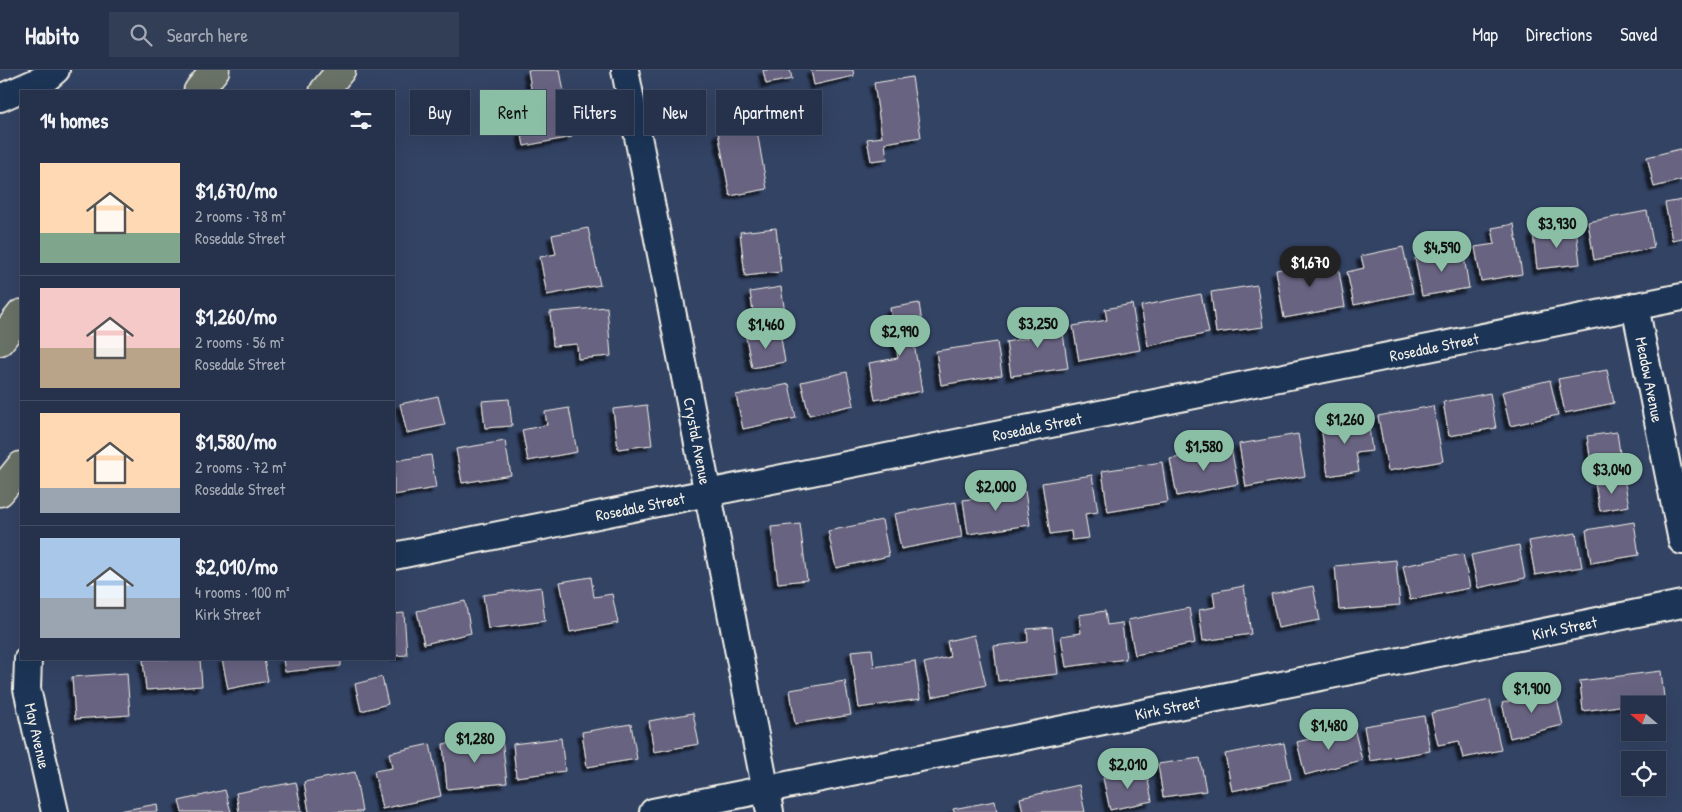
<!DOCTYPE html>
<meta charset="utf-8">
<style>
body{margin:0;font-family:"Patrick Hand",sans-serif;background:#323e55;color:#f1f3f6;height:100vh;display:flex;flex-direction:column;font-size:19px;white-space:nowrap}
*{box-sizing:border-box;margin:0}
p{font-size:16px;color:#a4aab5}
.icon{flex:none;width:28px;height:28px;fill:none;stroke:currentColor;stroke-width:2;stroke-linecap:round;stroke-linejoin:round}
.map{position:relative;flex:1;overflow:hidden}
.panel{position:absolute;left:20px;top:20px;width:375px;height:570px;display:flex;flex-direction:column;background:#26324b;border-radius:0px;box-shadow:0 5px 20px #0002,0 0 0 1px #424d63}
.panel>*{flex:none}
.hud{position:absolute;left:410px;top:20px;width:475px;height:45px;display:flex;gap:10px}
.needle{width:32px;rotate:290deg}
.controls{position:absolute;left:1621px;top:626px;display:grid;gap:10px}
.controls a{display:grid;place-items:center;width:45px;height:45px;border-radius:0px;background:#26324b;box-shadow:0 5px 20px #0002,0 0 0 1px #424d63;font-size:25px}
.price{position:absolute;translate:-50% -42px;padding:0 11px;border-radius:18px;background:#8abfa5;color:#111;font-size:16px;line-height:32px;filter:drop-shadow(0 1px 2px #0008)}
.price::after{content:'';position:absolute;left:50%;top:30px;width:15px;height:11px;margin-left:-8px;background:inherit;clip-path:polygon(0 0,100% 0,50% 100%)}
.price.selected{background:#222;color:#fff}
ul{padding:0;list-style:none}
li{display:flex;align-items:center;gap:15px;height:125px;padding:0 20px}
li+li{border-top:1px solid #424d63}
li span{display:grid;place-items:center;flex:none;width:140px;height:100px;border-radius:0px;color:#555}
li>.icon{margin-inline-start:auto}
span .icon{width:60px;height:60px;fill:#fffc;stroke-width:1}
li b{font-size:21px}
h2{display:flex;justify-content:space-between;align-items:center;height:60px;padding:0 20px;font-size:21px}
.tag{padding:0 18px;border-radius:0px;background:#26324b;box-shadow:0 5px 20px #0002,0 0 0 1px #424d63;font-size:18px;line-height:45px}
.tag.selected{background:#8abfa5;color:#111}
header{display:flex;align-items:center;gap:30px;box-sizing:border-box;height:70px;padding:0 25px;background:#26324b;border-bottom:1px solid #424d63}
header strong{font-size:24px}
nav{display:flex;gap:28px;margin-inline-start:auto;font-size:18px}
.search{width:350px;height:45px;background:#323e55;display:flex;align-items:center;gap:12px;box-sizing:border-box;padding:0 18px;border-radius:0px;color:#a4aab5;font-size:19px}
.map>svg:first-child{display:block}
.building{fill:#676381;stroke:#f4f1e8;filter:url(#shadow)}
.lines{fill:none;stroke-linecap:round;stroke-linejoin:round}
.minor-casing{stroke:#f4f1e8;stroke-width:30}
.motorway-casing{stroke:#f4f1e8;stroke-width:31}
.minor{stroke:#1d3557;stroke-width:26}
.motorway{stroke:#697266;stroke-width:28}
.labels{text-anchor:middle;stroke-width:4.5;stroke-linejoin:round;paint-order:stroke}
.street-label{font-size:16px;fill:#f4f1e8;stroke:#1d3557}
</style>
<header>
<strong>Habito</strong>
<div class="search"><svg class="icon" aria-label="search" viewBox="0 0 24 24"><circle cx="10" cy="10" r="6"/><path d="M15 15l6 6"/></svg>Search here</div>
<nav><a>Map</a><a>Directions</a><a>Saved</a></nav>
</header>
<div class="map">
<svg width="1682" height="742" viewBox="0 0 1682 742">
<defs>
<filter id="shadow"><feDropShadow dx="-4.5" dy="4.5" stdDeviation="1" flood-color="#0009"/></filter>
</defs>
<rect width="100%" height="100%" fill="#334364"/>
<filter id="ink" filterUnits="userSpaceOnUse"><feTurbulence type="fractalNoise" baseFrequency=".02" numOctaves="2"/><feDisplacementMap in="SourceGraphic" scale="10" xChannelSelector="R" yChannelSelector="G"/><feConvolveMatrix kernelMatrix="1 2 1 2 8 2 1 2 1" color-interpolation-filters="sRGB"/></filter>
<g filter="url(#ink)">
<path class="building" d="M528,0h32l12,67 -48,9 -8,-43 17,-3z
M763,0h27l2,9 -26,5z
M811,0h42l1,6 -40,9z
M912,7l9,60 -36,6 2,16 -16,2 -4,-22 15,-2 -8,-54z
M756,55l11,64 -37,7 -12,-64z
M1680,79l2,9v22l-28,7 -7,-30z
M1682,130v38l-10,2 -7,-37z
M1647,141l7,37 -60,12 -6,-38z
M1514,154l8,50 -41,7 -6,-34 20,-3 -3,-16z
M588,158l12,57 -53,10 -7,-38 16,-3 -4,-19z
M776,158l5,44 -36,4 -5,-44z
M1576,158l4,36 -43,5 -4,-36z
M1403,177l10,46 -59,12 -7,-33 17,-4 -3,-12z
M1463,180l6,38 -47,8 -7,-38z
M1337,189l8,48 -61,11 -8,-48z
M1257,215l6,42 -47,6 -5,-41z
M781,217l5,32 -31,5 -5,-32z
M1201,224l8,39 -61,13 -7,-40z
M919,233l5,33 -11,2 9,53 -47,9 -6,-37 29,-5 -8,-50z
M1132,234l8,46 -61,11 -6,-35 34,-6 -2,-11z
M607,237l4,49 -33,3 -1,-15 -24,2 -3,-34z
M1052,247l2,17 9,-1 5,35 -57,8 -5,-34 21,-4 -2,-17z
M780,262l5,30 -33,6 -6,-30z
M997,272l5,33 -61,10 -5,-34z
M1607,300l7,33 -49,10 -7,-34z
M847,302l7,33 -45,10 -8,-33z
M1550,310l8,35 -48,11 -8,-34z
M789,314l7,34 -53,11 -7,-34z
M1490,323l6,35 -47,8 -6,-34z
M438,326l7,29 -38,8 -7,-29z
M509,329l3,27 -27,2 -3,-27z
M647,335l5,40 -34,4 -5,-40z
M1433,336l10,55 -55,10 -10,-55z
M569,338l8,44 -49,9 -6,-31 25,-5 -2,-13z
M1368,349l4,32 -16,2 3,18 -31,5 -7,-50z
M1617,362l4,28 -30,4 -4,-28z
M1298,364l7,42 -59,11 -7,-43z
M505,371l6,34 -49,8 -6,-34z
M1231,378l7,36 -61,12 -7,-37z
M431,385l5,33 -42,7v-34z
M1162,392l6,40 -60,10 -6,-41z
M1092,405l6,37 -13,2 4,24 -17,2 -1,-9 -21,3 -8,-51z
M1624,409l5,27 -29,5 -5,-27z
M1025,421l5,34 -62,9 -5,-34z
M956,432l6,35 -61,12 -7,-35z
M882,450l7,36 -53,12 -8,-37z
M1634,452l5,33 -48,8 -5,-33z
M800,454l7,56 -29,3 -7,-56z
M1576,463l6,34 -47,8 -6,-34z
M1519,475l6,33 -47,10 -7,-33z
M1463,484l7,34 -60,12 -7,-34z
M1396,490l4,45 -61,5 -4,-44z
M591,507l3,20 18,-3 6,29 -48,9 -10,-50z
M1244,516l7,48 -48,7 -4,-31 16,-3 -2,-15z
M1313,516l7,34 -42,8 -7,-34z
M541,517l4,34 -57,8 -5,-34z
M465,531l6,32 -47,11 -7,-33z
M1189,538l6,35 -60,12 -7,-35z
M1105,541l2,14 15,-2 4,36 -60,8 -5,-31 20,-3 -2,-18z
M404,543l3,42 -13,1v-42z
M1052,557l6,47 -60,7 -4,-35 34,-4 -1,-13z
M974,565l12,50 -54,12 -8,-34 26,-6 -3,-16z
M872,579l2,18 41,-6 5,38 -61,9 -8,-57z
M143,589h57l2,27 -56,4z
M222,589h42l4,22 -40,8z
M283,589h58v7l-56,6z
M1661,601l4,36 -7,1v-3h-28v27l-4,-27 -43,6 -3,-30z
M127,603l3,42 -55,4 -3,-42z
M382,607l6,27 -27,7 -6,-27z
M845,611l6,34 -56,9 -5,-34z
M1555,620l8,35 -53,13 -8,-35z
M1490,630l11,50 -38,8 -4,-17 -21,4 -7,-32z
M693,643l6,31 -45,8 -5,-31z
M1424,646l6,35 -60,10 -6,-35z
M631,654l6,35 -50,8 -5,-35z
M1354,658l8,32 -57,15 -8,-33z
M502,668l5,45 -60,6 -4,-45z
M561,668l4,33 -49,6 -3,-33z
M1284,673l7,36 -59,12 -7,-37z
M430,674l11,52 -59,13 -8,-38 18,-3 -3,-15z
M1200,688l6,33 -43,6 -5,-33z
M1146,700l6,31 -42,9 -7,-32z
M355,702l7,40h-53l-5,-30z
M296,712l6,30h-63l-3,-19z
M1079,715l6,27h-62l-3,-14z
M225,720l6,22h-49l-3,-11z
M995,731l2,11h-43l-1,-3z
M157,734l1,8h-44z"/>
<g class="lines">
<defs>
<g id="minor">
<path id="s1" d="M625,0l145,742"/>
<path d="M0,28l48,-21 8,-7"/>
<path id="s2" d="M1635,236l47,235"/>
<path id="s3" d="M394,486l1288,-259"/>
<path id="s4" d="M28,589l-1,30 28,123"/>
<path id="s5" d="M653,742l1029,-208"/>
</g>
<path id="motorway" d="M198,21l17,-21
M324,21l17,-21
M0,271l21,-27
M0,422l21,-26"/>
</defs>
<use href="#minor" class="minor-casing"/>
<use href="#motorway" class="motorway-casing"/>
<use href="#minor" class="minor"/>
<use href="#motorway" class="motorway"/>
</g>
</g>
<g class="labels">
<g class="street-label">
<text dy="6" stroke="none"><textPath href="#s3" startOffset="1061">Rosedale Street</textPath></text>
<text dy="6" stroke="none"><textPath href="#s2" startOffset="75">Meadow Avenue</textPath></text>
<text dy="6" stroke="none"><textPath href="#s3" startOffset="656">Rosedale Street</textPath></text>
<text dy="6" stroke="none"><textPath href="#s1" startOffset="378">Crystal Avenue</textPath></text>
<text dy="6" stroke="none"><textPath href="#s3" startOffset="251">Rosedale Street</textPath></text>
<text dy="6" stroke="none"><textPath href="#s5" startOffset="930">Kirk Street</textPath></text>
<text dy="6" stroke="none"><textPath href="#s5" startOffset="525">Kirk Street</textPath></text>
<text dy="6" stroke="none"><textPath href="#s4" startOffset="78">May Avenue</textPath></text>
</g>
</g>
</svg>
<div class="controls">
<a><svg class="needle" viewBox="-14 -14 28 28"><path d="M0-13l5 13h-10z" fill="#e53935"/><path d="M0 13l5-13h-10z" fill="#a4aab5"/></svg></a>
<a><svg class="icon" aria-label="locate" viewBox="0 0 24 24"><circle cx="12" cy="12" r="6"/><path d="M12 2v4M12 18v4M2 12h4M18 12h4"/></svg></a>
</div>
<b class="price" style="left:1557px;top:179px">$3,930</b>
<b class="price" style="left:1442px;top:203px">$4,590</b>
<b class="price selected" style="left:1310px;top:218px">$1,670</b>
<b class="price" style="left:1038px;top:279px">$3,250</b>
<b class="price" style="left:766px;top:280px">$1,460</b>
<b class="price" style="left:900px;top:287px">$2,990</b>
<b class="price" style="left:1345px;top:375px">$1,260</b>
<b class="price" style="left:1204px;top:402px">$1,580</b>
<b class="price" style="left:1612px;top:425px">$3,040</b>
<b class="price" style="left:996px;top:442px">$2,000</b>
<b class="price" style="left:1532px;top:644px">$1,900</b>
<b class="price" style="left:1329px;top:681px">$1,480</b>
<b class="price" style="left:475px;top:694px">$1,280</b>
<b class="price" style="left:1128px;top:720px">$2,010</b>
<div class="hud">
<a class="tag">Buy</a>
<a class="tag selected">Rent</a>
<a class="tag">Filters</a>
<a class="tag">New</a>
<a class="tag">Apartment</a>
</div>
<section class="panel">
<h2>14 homes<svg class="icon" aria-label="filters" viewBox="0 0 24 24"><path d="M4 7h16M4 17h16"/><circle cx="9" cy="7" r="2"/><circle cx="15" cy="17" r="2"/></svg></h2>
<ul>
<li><span style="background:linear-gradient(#ffd9b3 70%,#7fa58c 0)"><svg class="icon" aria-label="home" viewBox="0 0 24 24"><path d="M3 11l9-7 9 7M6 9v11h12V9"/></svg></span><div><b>$1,670/mo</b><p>2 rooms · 78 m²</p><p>Rosedale Street</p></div></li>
<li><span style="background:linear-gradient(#f6c9c9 60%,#b9a48a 0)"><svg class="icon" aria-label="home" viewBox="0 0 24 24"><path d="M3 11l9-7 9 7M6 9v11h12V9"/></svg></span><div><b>$1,260/mo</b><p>2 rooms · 56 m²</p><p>Rosedale Street</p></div></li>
<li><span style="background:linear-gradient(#ffd9b3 75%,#9aa5b1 0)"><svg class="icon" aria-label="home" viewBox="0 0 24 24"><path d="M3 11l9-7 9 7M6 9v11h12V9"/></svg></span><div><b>$1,580/mo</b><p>2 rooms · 72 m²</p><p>Rosedale Street</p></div></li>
<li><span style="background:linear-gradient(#a9c7e8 60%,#9aa5b1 0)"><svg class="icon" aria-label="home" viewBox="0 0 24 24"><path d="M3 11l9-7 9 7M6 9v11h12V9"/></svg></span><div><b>$2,010/mo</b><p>4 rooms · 100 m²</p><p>Kirk Street</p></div></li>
</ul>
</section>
</div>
